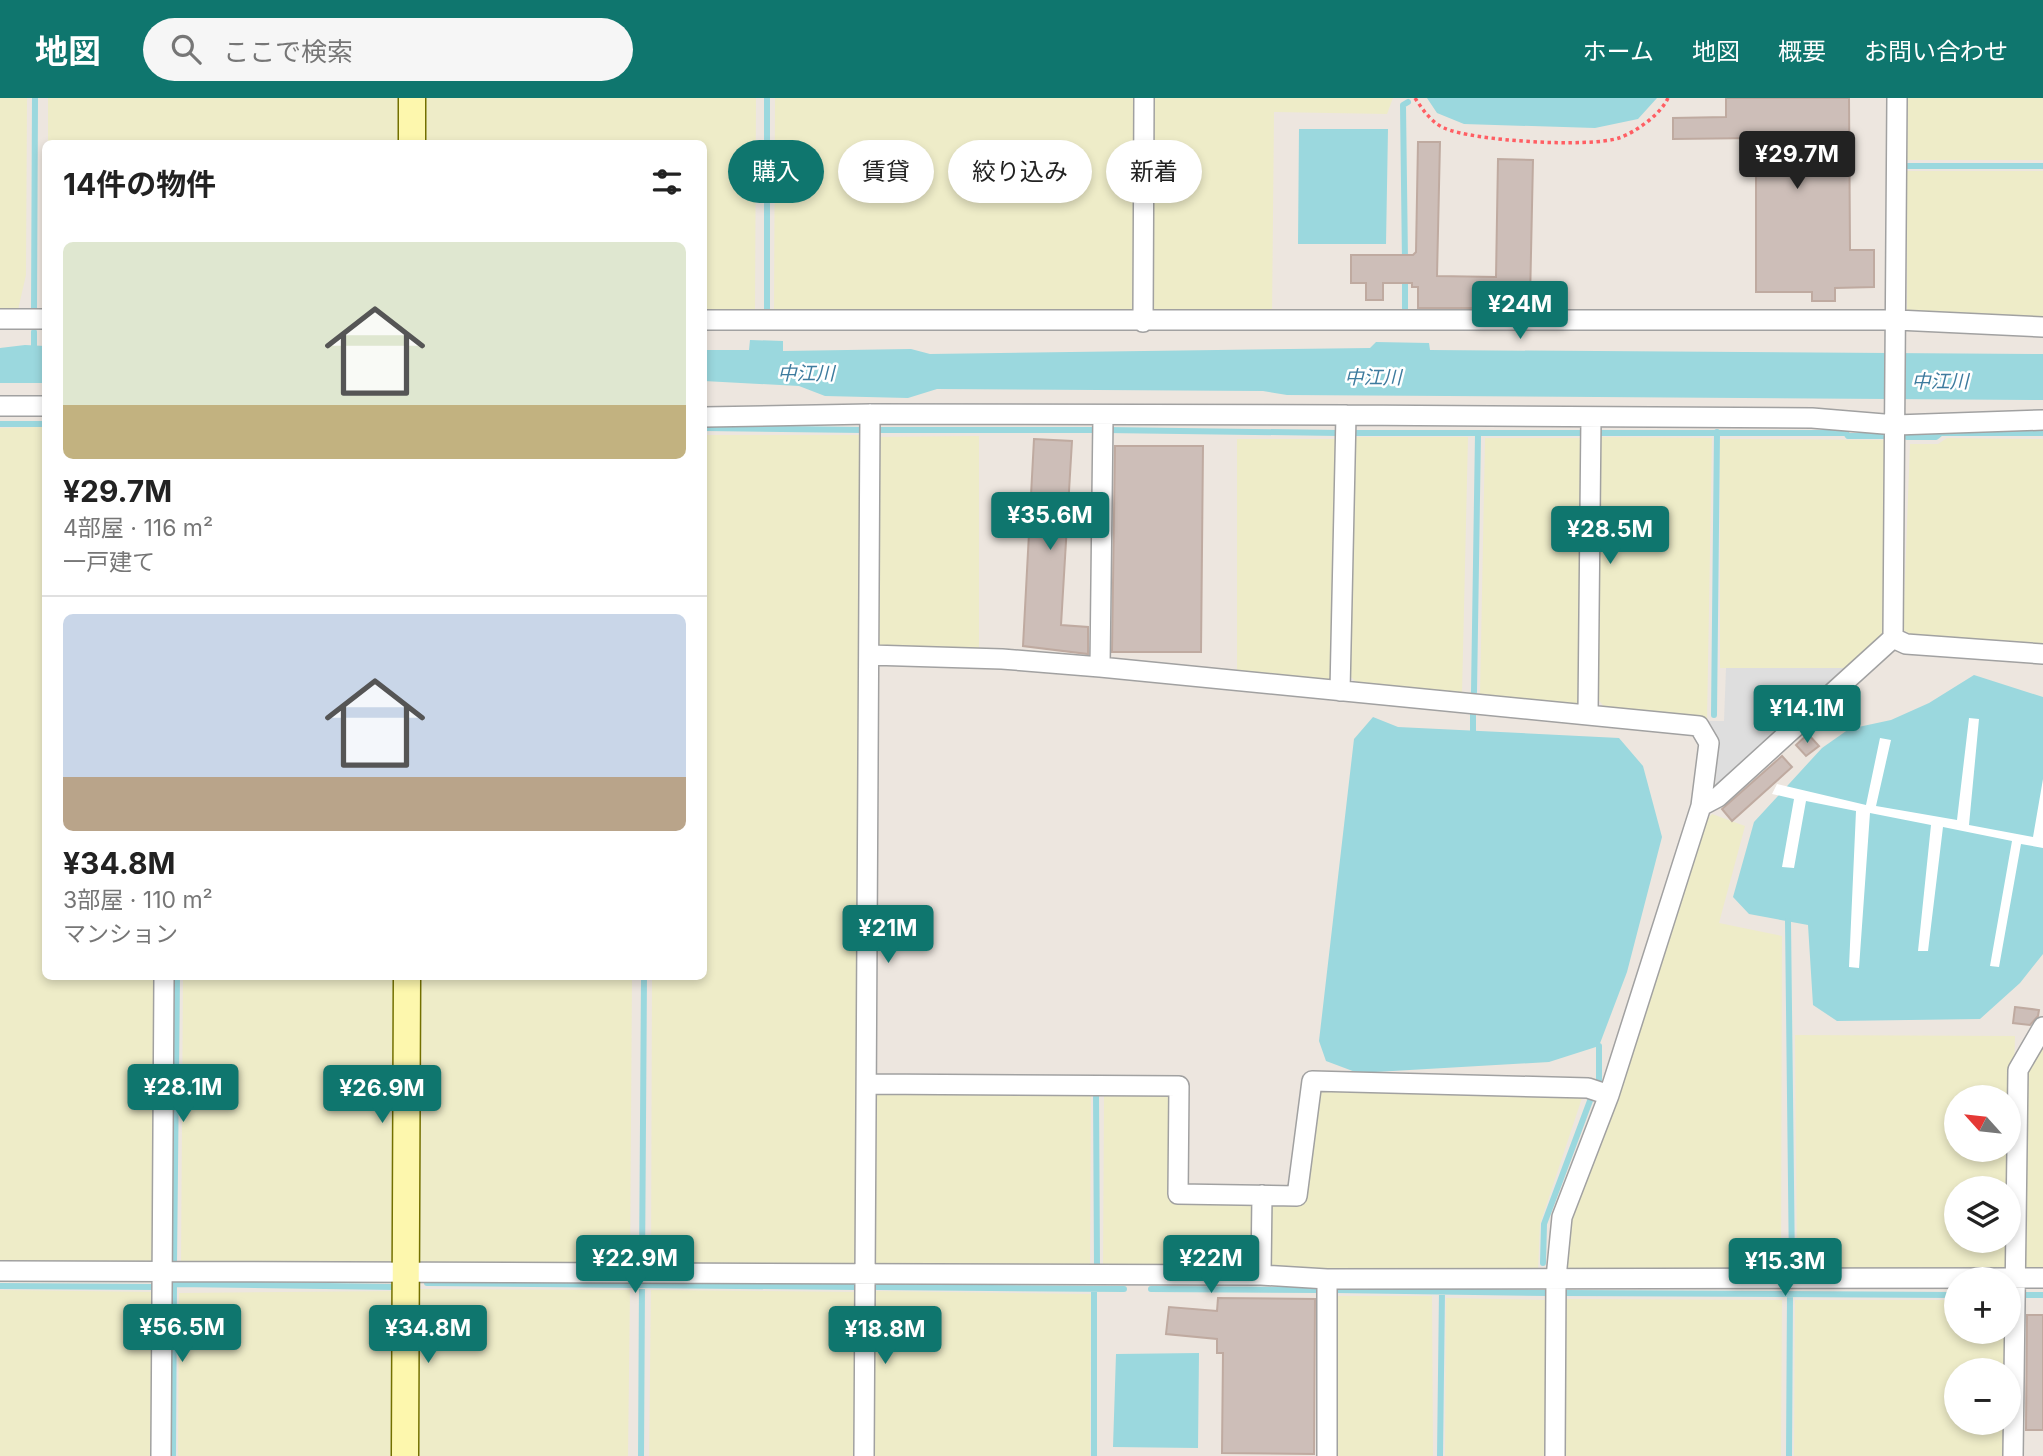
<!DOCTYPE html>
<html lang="ja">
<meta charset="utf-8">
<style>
body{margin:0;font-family:Inter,"Noto Sans JP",sans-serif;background:#f6f6f6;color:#222;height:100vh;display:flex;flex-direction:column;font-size:26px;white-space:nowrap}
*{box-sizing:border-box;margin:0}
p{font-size:23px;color:#767676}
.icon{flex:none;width:38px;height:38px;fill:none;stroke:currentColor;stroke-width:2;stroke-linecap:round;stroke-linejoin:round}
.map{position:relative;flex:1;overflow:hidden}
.side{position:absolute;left:42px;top:42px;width:665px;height:840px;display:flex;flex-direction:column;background:#fff;border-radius:10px;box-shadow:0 4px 10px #0003}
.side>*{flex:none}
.top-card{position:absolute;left:728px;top:42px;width:665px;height:63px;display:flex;gap:14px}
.needle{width:46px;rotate:297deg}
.tools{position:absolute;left:1944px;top:987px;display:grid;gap:14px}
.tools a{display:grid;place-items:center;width:77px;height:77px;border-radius:50%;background:#fff;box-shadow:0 4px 10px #0003;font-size:35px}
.price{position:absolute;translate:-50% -60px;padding:0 16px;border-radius:7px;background:#0f766e;color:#fff;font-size:23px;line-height:46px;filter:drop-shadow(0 2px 4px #0008)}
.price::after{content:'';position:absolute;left:50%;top:42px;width:21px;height:16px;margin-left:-10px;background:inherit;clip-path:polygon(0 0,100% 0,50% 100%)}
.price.current{background:#222;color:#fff}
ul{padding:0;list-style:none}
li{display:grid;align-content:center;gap:14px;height:371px;padding:0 21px}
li+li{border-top:2px solid #e0e0e0}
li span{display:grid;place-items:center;height:217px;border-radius:10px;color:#555}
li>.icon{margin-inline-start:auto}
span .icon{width:126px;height:126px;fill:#fffc;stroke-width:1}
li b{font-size:30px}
h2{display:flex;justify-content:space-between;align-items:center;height:84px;padding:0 21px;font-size:30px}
.tag{padding:0 24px;border-radius:32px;background:#fff;box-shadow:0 4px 10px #0003;font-size:24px;line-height:63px}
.tag.current{background:#0f766e;color:#fff}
header{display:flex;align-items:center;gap:42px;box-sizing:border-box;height:98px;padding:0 35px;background:#0f766e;color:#fff}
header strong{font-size:33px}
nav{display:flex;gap:38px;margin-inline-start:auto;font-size:24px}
.search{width:490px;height:63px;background:#f6f6f6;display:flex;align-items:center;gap:18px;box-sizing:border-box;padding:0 24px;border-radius:38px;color:#767676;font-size:26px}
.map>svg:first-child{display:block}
.farmland{fill:#eeecc8;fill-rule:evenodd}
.parking{fill:#dedede}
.water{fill:#9bd8de}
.pier{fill:#fff}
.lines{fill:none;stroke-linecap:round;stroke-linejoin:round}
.stream{stroke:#9bd8de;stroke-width:6}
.building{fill:#cdbeb8;stroke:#bfaaa0;stroke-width:2}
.street-casing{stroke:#a1a1a1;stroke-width:22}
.secondary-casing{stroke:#737000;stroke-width:29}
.path{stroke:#ff5e63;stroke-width:3.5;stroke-dasharray:3.5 3.5;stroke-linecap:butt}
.street{stroke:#fff;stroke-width:19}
.secondary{stroke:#fdf7ad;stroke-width:26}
.labels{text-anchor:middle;stroke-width:5;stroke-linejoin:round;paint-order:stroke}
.water-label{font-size:19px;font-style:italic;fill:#3d7b9e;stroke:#fff}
</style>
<header>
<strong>地図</strong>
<div class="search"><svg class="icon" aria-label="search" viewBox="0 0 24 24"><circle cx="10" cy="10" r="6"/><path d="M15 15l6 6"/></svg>ここで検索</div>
<nav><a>ホーム</a><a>地図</a><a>概要</a><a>お問い合わせ</a></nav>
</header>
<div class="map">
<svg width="2043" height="1358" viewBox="0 0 2043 1358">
<rect width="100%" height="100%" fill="#ede6df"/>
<path class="farmland" d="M0,0h27l-1,177 -9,39 -17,-1z
M48,0h354v45l-354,1z
M425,0h331l-1,220h-51v-174h-279z
M775,0h364l-1,210 -6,10 -358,-1z
M1152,0h241l-6,16 -113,-2 -2,206 -121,-6z
M1908,0h135v62h-136z
M1907,73h136v150l-136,-9z
M45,329l1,549 112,1 -1,283 -5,8 -152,-1v-839z
M704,337h158l-3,828 -5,6h-203l1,-292 52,-1z
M979,338v215h-89l-15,-8v-206z
M1350,339h118l-6,257 -104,-10 -9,-9z
M1597,339l115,1 -5,283 -102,-13 -8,-10z
M1485,340h101l-2,258 -8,9 -96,-9z
M1947,340l96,1v209l-128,-11 -12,-7 7,-186h28z
M1237,341h101l-5,242 -96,-8z
M1720,341l165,1 3,180 -7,15 -36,33h-125z
M1712,716l33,12 -26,97 63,13 -1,336h-211l-7,-3 5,-44 136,-402z
M183,879h214l-1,286 -6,5 -209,-3z
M419,879h213l-2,292 -213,-6z
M1795,937l220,1 -6,230 -3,6 -209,1zM1956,999h53v53h-53zM1956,1090h53v53h-53z
M2043,940v235h-13l-10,-6 3,-192z
M1318,987l265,10 -43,129 -2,48 -262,-1 -8,-6 -1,-54 8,-9h29z
M880,991l211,2 -1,179 -219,-5 1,-168z
M1104,994h60l10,9 -3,100 80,1 5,9v51l-11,9h-142z
M417,1191l213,1 -2,166h-212z
M0,1192l156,2 -1,164h-155z
M651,1192l209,2 -1,164h-210z
M396,1193v165h-218l1,-163z
M872,1193l219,3 -1,162h-219z
M1334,1198h98l1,160h-102z
M1446,1200l103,2 1,156h-105z
M1563,1201l219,1 -1,156h-219z
M1795,1202h161v32h52v38h-52v53h52v33h-214z"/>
<path class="parking" d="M1726,570h119l-130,122 3,-39 -11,-30h17z"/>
<path class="water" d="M1427,0h230l-19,21 -43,9 -131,-4 -27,-11z
M1299,31h89l-2,115h-88z
M750,242l33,1v10l128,-2 19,5 440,-6 6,-6 53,1 1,7 613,4v46l-756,-5 -24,-4 -326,-2 -29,9 -83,-2 -26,-10 -95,-5v-31h45z
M25,247l20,1v37h-45v-35z
M1974,577l69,22v257l-23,29 -40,36 -143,2 -24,-16 -5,-80 -59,-11 -16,-17 21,-75 68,-74 27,-19 42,-9 38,-17z
M1373,619l25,10 221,11 24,28 19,71 -35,135 -28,74 -50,16 -191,11 -32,-12 -7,-20 35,-302z
M1199,1255l-1,95 -85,-1 3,-93z"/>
<path class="pier" d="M1969,620l10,1 -10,106 64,12 10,-58v69l-22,-4 -22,123 -9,-1 22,-125 -69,-14 -15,124h-10l13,-126 -61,-12 -11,155 -10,-1 7,-156 -50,-10 -12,67 -12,-1 12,-68 -22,-5 5,-10 89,21 14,-67 11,2 -15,66 81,14z"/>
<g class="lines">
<path class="stream" d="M1908,68h135
M1405,163l-2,-156 5,-3
M1405,177v35
M34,214l1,-214
M767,215v-215
M34,253v-19
M0,326h46
M704,330l159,2
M877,332h217
M1106,332l233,3
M1349,335h238
M1597,335h249l2,3h37
M1907,339h29l5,-4h102
M1474,594l4,-258
M1714,617l3,-283
M1473,634v-20
M1788,823l4,349
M1599,982v-34
M1096,994l1,176
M1543,1165l1,-39 47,-126
M174,1166l3,-288
M642,1171l2,-293
M427,1185l430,4
M174,1186l222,3
M0,1188l157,1
M877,1189l247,2
M1094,1191v167
M1151,1191l167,1
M1336,1192l212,3
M1564,1195l392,2
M2022,1197h21
M173,1358l1,-173
M641,1358l1,-173
M1440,1358l2,-165
M1789,1358l1,-162"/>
</g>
<path class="building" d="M1726,0h123l1,152h24v37l-39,1v13h-23v-9h-56v-154l-83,1v-21l53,-1z
M1418,44h22l-3,134 59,1 2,-118 35,1 -3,140 -22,-1v9h-90v-21h-6v-4h-29v17h-17v-17h-15v-28h62l3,-3z
M1034,341l38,2 -11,184 27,2v27l-65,-8z
M1115,348h88l-2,206h-89z
M1808,636l11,12 -13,10 -10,-11z
M1782,658l10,11 -60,54 -10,-12z
M2015,909l24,3 -1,6 -8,9 -17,-2z
M1218,1200l97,1 -1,155 -92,-1 1,-100h-6v-14l-51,-5 3,-27 48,4z
M2027,1217h16v115h-17z"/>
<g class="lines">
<defs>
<path id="street" d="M0,221h46
M704,222h1193l146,7
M1143,224l1,-224
M0,308h46
M704,319l166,-3 476,1 466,3 84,7 147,-5
M1893,540l13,6 137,10
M870,557l132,4 98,8 599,59 10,17 -8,63 -92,289 -47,122 -6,61 -1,178
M1100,569l3,-250
M1340,593l6,-276
M1588,616l3,-297
M1701,708l17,-9 175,-159 4,-540
M867,986l312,2 -1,108 119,2 15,-115 276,7 21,7
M0,1173l1261,4 66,4 716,-1
M1261,1177l1,-80
M161,1358l3,-480
M864,1358l6,-1042
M1327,1358v-177
M2013,1358l5,-386 25,-43"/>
<path id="secondary" d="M412,46v-46
M405,1358l2,-480"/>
</defs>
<use href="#street" class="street-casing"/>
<use href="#secondary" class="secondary-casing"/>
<path class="path" d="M1415,0c8,12 16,24 29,30 29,13 145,20 175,10 17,-6 42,-24 49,-40"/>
<use href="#street" class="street"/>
<use href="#secondary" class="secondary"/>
</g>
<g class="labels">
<g class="water-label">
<text x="806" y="282">中江川</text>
<text x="1373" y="286">中江川</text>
<text x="1940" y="290">中江川</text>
</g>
</g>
</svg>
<div class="tools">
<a><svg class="needle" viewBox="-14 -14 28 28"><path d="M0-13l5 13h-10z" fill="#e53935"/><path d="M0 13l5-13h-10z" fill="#767676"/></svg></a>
<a><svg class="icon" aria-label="layers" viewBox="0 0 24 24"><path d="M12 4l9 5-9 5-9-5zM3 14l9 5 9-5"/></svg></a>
<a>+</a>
<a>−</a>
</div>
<b class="price current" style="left:1797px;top:93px">¥29.7M</b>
<b class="price" style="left:1520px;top:243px">¥24M</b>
<b class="price" style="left:1050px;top:454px">¥35.6M</b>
<b class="price" style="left:1610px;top:468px">¥28.5M</b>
<b class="price" style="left:1807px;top:647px">¥14.1M</b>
<b class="price" style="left:888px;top:867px">¥21M</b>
<b class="price" style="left:183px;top:1026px">¥28.1M</b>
<b class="price" style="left:382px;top:1027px">¥26.9M</b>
<b class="price" style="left:635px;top:1197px">¥22.9M</b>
<b class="price" style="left:1211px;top:1197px">¥22M</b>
<b class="price" style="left:1785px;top:1200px">¥15.3M</b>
<b class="price" style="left:182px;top:1266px">¥56.5M</b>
<b class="price" style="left:428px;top:1267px">¥34.8M</b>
<b class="price" style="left:885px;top:1268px">¥18.8M</b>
<div class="top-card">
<a class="tag current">購入</a>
<a class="tag">賃貸</a>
<a class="tag">絞り込み</a>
<a class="tag">新着</a>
</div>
<section class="side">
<h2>14件の物件<svg class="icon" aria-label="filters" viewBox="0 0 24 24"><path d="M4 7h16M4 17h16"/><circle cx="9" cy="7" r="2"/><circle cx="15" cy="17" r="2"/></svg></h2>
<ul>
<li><span style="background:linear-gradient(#dfe7d0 75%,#c2b280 0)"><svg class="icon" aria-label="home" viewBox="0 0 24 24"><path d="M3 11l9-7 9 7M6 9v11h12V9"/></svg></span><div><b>¥29.7M</b><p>4部屋 · 116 m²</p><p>一戸建て</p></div></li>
<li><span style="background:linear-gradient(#c9d6e8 75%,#b9a48a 0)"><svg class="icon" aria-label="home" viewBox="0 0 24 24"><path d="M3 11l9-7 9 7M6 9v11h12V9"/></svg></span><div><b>¥34.8M</b><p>3部屋 · 110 m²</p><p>マンション</p></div></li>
</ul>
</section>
</div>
